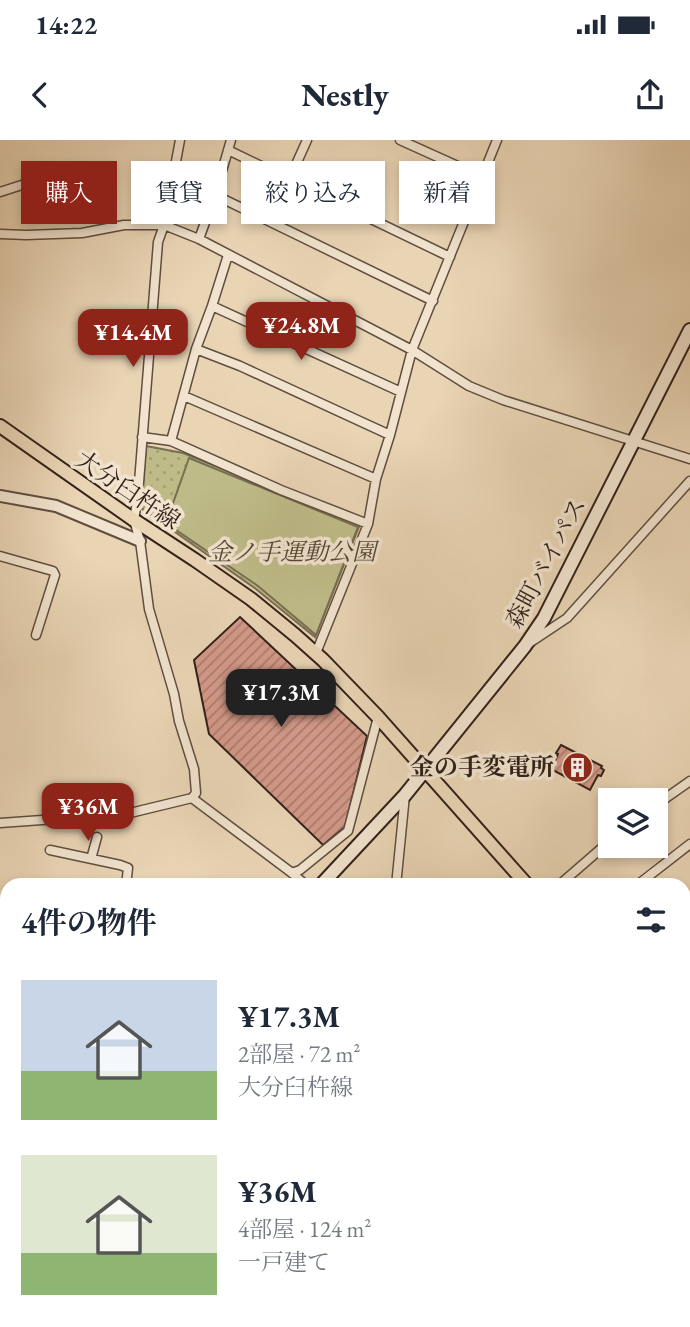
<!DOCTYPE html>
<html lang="ja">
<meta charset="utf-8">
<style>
body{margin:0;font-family:"EB Garamond","Noto Serif JP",serif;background:#f6f6f7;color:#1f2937;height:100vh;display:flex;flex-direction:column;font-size:26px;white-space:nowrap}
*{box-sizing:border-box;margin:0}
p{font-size:23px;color:#747a83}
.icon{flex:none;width:38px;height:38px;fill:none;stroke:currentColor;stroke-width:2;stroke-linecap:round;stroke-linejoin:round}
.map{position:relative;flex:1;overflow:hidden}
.drawer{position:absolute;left:0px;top:738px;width:691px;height:450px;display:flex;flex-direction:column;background:#fff;border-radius:21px 21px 0 0;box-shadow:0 4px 10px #0003}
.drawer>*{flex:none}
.top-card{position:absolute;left:21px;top:21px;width:649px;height:63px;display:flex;gap:14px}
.fabs{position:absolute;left:598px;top:648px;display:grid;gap:14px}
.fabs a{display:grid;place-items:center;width:70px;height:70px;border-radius:0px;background:#fff;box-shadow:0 4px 10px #0003;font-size:35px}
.price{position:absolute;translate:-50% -60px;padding:0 16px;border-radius:14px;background:#8f2418;color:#fff;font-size:23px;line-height:46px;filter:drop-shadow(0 2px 4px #0008)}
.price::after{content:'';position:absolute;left:50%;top:42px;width:21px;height:16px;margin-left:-10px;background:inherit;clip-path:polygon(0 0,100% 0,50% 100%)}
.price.current{background:#222;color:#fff}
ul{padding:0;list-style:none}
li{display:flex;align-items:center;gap:21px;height:175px;padding:0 21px}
li span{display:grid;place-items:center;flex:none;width:196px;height:140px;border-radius:0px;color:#555}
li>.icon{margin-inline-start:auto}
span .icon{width:84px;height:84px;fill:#fffc;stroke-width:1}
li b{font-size:30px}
h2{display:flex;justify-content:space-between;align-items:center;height:84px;padding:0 21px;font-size:30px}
.tag{padding:0 24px;border-radius:0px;background:#fff;box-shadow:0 4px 10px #0003;font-size:24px;line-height:63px}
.tag.current{background:#8f2418;color:#fff}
.status{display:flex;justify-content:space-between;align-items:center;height:49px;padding:0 35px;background:#fff;direction:ltr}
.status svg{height:19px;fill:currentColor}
header{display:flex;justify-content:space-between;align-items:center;height:91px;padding:0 21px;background:#fff;font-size:32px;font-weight:800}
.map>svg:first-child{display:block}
.park{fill:url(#park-dots);stroke:#786e51;stroke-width:2}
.pitch{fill:#bebb88;stroke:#786e51;stroke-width:2}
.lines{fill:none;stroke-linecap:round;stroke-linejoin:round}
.stream{stroke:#727a79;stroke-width:2.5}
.building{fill:url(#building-hatch);stroke:#31211a;stroke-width:2}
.minor-casing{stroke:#5f4e40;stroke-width:11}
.tertiary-casing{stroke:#5f4e40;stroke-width:14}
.secondary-casing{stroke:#31211a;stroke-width:16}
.primary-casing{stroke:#31211a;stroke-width:16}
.minor{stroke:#f1e3ce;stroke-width:8}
.tertiary{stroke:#f1e3ce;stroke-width:10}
.secondary{stroke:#f1e3ce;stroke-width:12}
.primary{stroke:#e9d4b4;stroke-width:12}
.labels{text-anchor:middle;stroke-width:7;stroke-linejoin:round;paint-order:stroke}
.street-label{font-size:24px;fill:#31211a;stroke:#f1e3ce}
.park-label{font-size:24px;font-style:italic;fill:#544836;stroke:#f1e3ce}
.poi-label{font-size:24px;font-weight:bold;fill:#31211a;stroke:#f1e3ce;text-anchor:end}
</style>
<div class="status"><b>14:22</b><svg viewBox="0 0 49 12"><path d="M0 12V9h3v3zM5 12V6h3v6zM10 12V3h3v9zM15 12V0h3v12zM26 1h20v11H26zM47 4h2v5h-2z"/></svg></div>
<header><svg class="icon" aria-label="back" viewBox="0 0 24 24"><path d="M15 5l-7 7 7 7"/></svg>Nestly<svg class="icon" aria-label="share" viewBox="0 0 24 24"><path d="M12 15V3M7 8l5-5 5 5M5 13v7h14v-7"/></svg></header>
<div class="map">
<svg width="690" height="1187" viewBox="0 0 690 1187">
<defs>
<pattern id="park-dots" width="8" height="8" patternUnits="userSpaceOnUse" patternTransform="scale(1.75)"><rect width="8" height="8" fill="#bebb88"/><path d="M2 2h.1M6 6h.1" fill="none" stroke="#a4a075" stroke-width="1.8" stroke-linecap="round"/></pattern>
<pattern id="building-hatch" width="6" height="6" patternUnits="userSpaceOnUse" patternTransform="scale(1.75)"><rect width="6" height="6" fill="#d49989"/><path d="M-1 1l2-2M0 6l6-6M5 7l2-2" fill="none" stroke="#ad7c6f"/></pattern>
</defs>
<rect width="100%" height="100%" fill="#e9d4b4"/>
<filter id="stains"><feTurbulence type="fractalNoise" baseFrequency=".00286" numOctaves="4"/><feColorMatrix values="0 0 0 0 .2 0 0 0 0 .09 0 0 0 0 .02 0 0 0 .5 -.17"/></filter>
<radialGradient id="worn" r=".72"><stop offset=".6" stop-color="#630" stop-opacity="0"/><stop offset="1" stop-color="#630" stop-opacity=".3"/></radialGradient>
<path class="park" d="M146,306l37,7 177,71 -45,113 -59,-48 -115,-81z"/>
<path class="pitch" d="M189,318l169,69 -42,108 -58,-49 -92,-63z"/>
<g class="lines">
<path class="stream" d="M0,800h7"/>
</g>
<path class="building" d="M240,477l127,119 -22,91 -22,18 -114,-111 -15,-74z
M561,605l41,21 -1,2 3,2 -3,6 -3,-1 -8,15 -39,-21 7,-15 -2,-1z"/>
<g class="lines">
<defs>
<path id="minor" d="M180,0l-16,85 -6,17 -20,253 -4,25 6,21 9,68 25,85 5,27 15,48 2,24 -4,5
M400,0l82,37
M228,10l222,107
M289,40l18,-40
M0,52l28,-9
M215,55l218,106
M0,94l26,1 56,-2 42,-8h40l35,14 213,111 57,36 34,14 187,59
M199,99l16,-44 16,-55
M228,115l-16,51 -16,43 -25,92 110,49 87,34
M212,166l189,86
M196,209l44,17 150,69
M184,256l192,83
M142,297l29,4
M0,416l53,15 2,4 -19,60
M531,502l36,-24 123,-137
M316,513l52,-129 8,-45 14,-44 22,-85 85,-210
M192,658l100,75 15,13
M656,665l34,-24
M0,683l126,-9 66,-16
M50,710l70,15 8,3 -2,18
M91,719l6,-22
M292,733l8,-3 48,-39 30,-114
M396,746l9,-91
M558,746l53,-46
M636,746l54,-42
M684,1049l6,-5
M0,1122l7,-12
M537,1181l1,6
M54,1187l6,-6
M499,1187l7,-6"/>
<path id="tertiary" d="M0,356l56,10 84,35
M0,857l7,1"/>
<path id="secondary" d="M320,746l85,-91 120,-149 19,-28 146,-288
M0,1173l7,-14"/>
<path id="primary" d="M0,286l134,94 61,40 56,39 44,36 28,25 55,57 150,169
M684,926l6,6"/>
</defs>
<use href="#minor" class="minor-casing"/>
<use href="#tertiary" class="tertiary-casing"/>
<use href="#secondary" class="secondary-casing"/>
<use href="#primary" class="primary-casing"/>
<use href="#minor" class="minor"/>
<use href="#tertiary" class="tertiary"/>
<use href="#secondary" class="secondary"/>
<use href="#primary" class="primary"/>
</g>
<defs>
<symbol id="building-disc" viewBox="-11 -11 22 22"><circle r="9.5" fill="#8f2418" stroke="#f1e3ce"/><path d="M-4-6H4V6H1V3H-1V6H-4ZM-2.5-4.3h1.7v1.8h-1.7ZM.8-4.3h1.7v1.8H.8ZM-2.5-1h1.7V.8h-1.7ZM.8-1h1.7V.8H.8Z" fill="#fff"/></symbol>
</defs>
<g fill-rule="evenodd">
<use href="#building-disc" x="560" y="610" width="35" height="35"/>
</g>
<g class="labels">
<g class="street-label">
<text transform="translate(128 350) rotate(34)" y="8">大分臼杵線</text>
<text transform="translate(546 423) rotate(-62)" y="8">森町バイパス</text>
</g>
<g class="park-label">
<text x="292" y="420">金ノ手運動公園</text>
</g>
<g class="poi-label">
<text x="554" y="635">金の手変電所</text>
</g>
</g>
<rect width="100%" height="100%" filter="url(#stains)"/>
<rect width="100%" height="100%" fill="url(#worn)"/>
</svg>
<div class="fabs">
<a><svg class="icon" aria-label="layers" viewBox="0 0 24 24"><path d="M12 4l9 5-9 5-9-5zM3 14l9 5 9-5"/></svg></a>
</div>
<b class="price" style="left:301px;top:222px">¥24.8M</b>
<b class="price" style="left:133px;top:229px">¥14.4M</b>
<b class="price current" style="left:281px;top:589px">¥17.3M</b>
<b class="price" style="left:88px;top:703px">¥36M</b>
<div class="top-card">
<a class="tag current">購入</a>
<a class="tag">賃貸</a>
<a class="tag">絞り込み</a>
<a class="tag">新着</a>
</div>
<section class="drawer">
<h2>4件の物件<svg class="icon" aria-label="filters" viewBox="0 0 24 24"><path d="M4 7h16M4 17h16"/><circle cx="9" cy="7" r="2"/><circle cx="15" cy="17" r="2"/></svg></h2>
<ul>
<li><span style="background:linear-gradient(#c9d6e8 65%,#8fb573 0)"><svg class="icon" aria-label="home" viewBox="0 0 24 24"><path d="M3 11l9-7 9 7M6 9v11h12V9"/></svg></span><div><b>¥17.3M</b><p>2部屋 · 72 m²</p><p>大分臼杵線</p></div></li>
<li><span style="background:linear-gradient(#dfe7d0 70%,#8fb573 0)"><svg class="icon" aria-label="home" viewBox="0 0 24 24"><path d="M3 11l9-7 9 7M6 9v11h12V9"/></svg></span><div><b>¥36M</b><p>4部屋 · 124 m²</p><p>一戸建て</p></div></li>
</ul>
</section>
</div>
